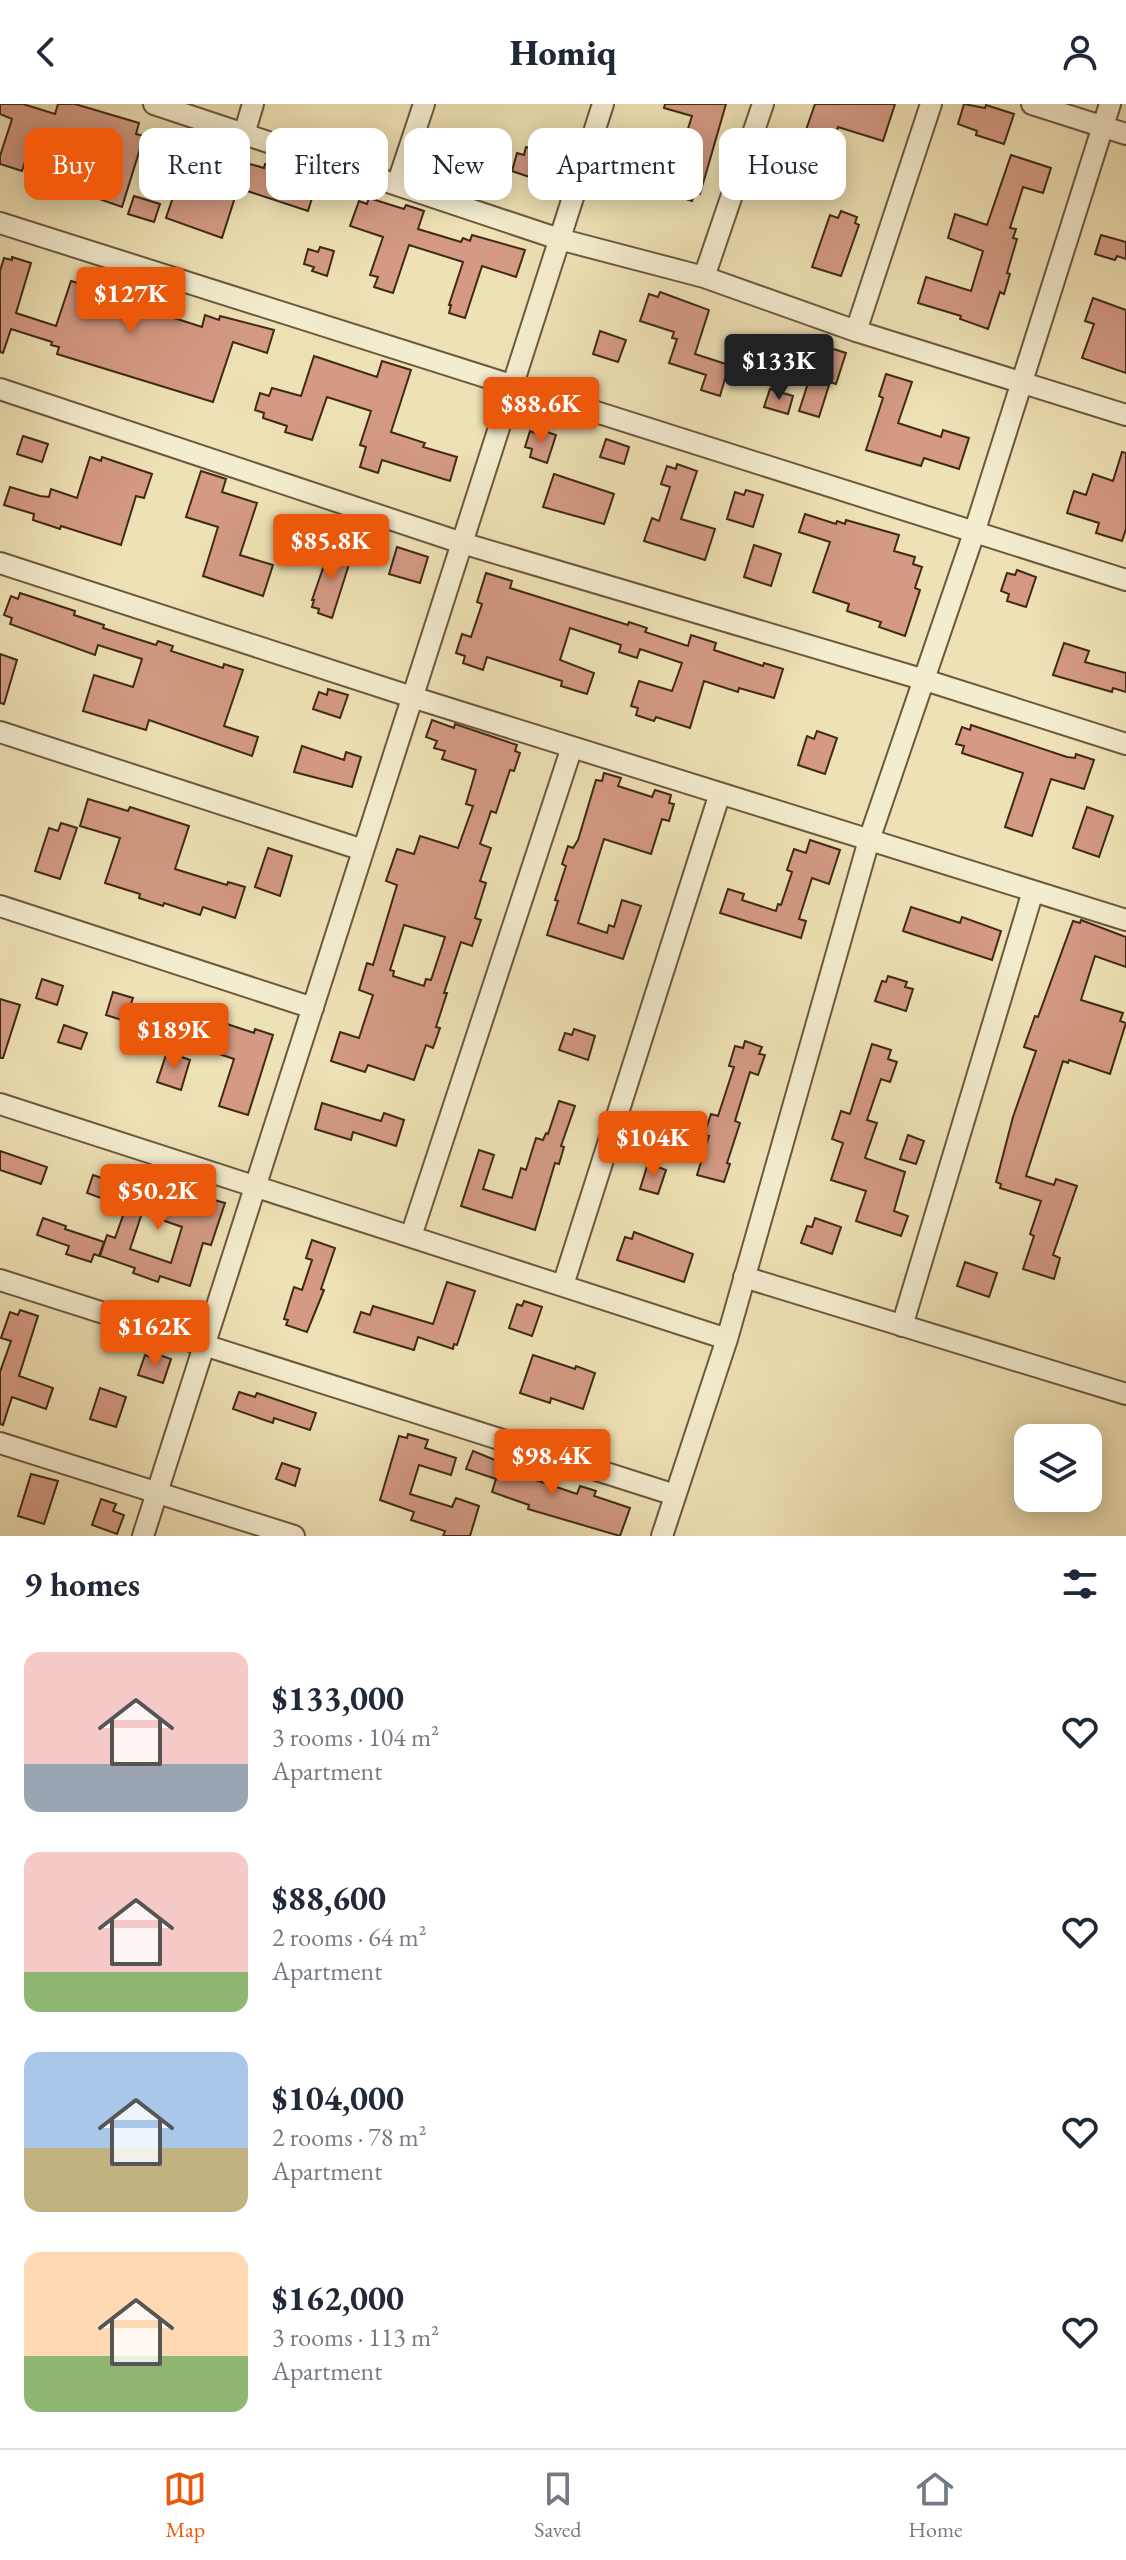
<!DOCTYPE html>
<meta charset="utf-8">
<style>
body{margin:0;font-family:"EB Garamond",serif;background:#f2f2f3;color:#1f2937;height:100vh;display:flex;flex-direction:column;font-size:30px;white-space:nowrap}
*{box-sizing:border-box;margin:0}
p{font-size:26px;color:#747a83}
.icon{flex:none;width:44px;height:44px;fill:none;stroke:currentColor;stroke-width:2;stroke-linecap:round;stroke-linejoin:round}
.map{position:relative;height:1432px;overflow:hidden}
.sheet{display:flex;flex-direction:column;background:#fff;flex:1}
.sheet>*{flex:none}
.hud{position:absolute;left:24px;top:24px;width:1078px;height:72px;display:flex;gap:16px}
.fabs{position:absolute;left:1014px;top:1320px;display:grid;gap:16px}
.fabs a{display:grid;place-items:center;width:88px;height:88px;border-radius:16px;background:#fff;box-shadow:0 4px 20px #0003;font-size:40px}
.price{position:absolute;translate:-50% -68px;padding:0 18px;border-radius:8px;background:#ea580c;color:#fff;font-size:26px;line-height:52px;filter:drop-shadow(0 2px 4px #0008)}
.price::after{content:'';position:absolute;left:50%;top:48px;width:24px;height:18px;margin-left:-12px;background:inherit;clip-path:polygon(0 0,100% 0,50% 100%)}
.price.selected{background:#222;color:#fff}
ul{padding:0;list-style:none}
li{display:flex;align-items:center;gap:24px;height:200px;padding:0 24px}
li span{display:grid;place-items:center;flex:none;width:224px;height:160px;border-radius:16px;color:#555}
li>.icon{margin-inline-start:auto}
span .icon{width:96px;height:96px;fill:#fffc;stroke-width:1}
li b{font-size:34px}
h2{display:flex;justify-content:space-between;align-items:center;height:96px;padding:0 24px;font-size:34px}
.pill{padding:0 28px;border-radius:16px;background:#fff;box-shadow:0 4px 20px #0003;font-size:28px;line-height:72px}
.pill.selected{background:#ea580c;color:#fff}
header{display:flex;justify-content:space-between;align-items:center;height:104px;padding:0 24px;background:#fff;font-size:36px;font-weight:800}
.tabs{display:flex;justify-content:space-around;align-items:center;height:112px;border-top:2px solid #e0e1e3;background:#fff;font-size:22px;color:#747a83}
.tabs a{display:grid;justify-items:center;gap:4px}
.tabs .selected{color:#ea580c}
.map>svg:first-child{display:block}
.building{fill:#d49a84;stroke:#3f2a15;stroke-width:2;fill-rule:evenodd}
.lines{fill:none;stroke-linecap:round;stroke-linejoin:round}
.street-casing{stroke:#6b583d;stroke-width:24}
.street{stroke:#f4eccf;stroke-width:20}
</style>
<header><svg class="icon" aria-label="back" viewBox="0 0 24 24"><path d="M15 5l-7 7 7 7"/></svg>Homiq<svg class="icon" aria-label="person" viewBox="0 0 24 24"><circle cx="12" cy="8" r="4"/><path d="M4 21q1-7 8-7t8 7"/></svg></header>
<div class="map">
<svg width="1126" height="1432" viewBox="0 0 1126 1432">
<rect width="100%" height="100%" fill="#eee1b5"/>
<filter id="stains"><feTurbulence type="fractalNoise" baseFrequency=".0025" numOctaves="4"/><feColorMatrix values="0 0 0 0 .2 0 0 0 0 .09 0 0 0 0 .02 0 0 0 .5 -.17"/></filter>
<radialGradient id="worn" r=".72"><stop offset=".6" stop-color="#630" stop-opacity="0"/><stop offset="1" stop-color="#630" stop-opacity=".3"/></radialGradient>
<path class="building" d="M0,0h23l32,10 3,-10h17l64,19 -3,11 8,2 -22,71 -23,-8 13,-40 -4,-1 2,-6 -75,-21 -13,40 -22,-7v-8l12,-37 -12,-5z
M665,0h61l-26,90 -5,-2 -3,9 -27,-9 2,-7 -47,-16 6,-19 4,2 3,-9 18,6 -3,8 28,9 16,-50 -28,-8z
M815,0h80l-12,37 -45,-14 -10,32 -29,-9z
M964,0l21,4 1,-3 28,9 -10,30 -28,-9 1,-4 -19,-7z
M526,43l19,6 -2,8 4,1 -6,19 -29,-10 5,-18 7,2z
M195,44l69,20 1,-4 52,18 -9,29 -67,-22 -1,3 -3,-1 -15,47 -56,-20 7,-21 5,2z
M1011,51l40,13 -8,25 -20,-6 -13,41 6,1 -3,9 4,1 -10,34 3,1 -6,20 -4,-2 -12,37 -28,-10 1,-3 -43,-13 8,-26 45,14 12,-40 -35,-13 7,-24 32,11z
M134,92l26,8 -6,18 -26,-8z
M369,94l35,11 2,-4 18,6 -6,18 43,13 2,-4 7,3 2,-6 53,15 -9,27 -34,-11 -17,52 -16,-5 2,-8h-2l14,-43 -54,-17 -16,48 -19,-6 4,-10 -8,-2 13,-38 -33,-11 9,-25 8,3z
M841,107l16,6 -2,6 4,2 -18,51 -29,-9 18,-52 8,3z
M1101,131l25,7v17l-9,-3 -2,4 -20,-6z
M320,143l14,4 -7,25 -15,-5 2,-4 -10,-3 4,-15 10,3z
M12,153l19,6 -15,50 40,13 15,-45 7,2 1,-5 89,29 -3,8 37,12 3,-12 14,5 1,-4 54,14 -7,23 -34,-11 -20,60 -156,-48 2,-7 -8,-2 1,-3 -41,-13 -8,24 -3,-1v-81l4,-13 8,2z
M660,188l49,18 -14,44 34,11 -9,31 -19,-6 5,-15 -37,-12 8,-24 -5,-1 2,-6 -34,-11 9,-27 9,3z
M1093,194l33,12v63l-44,-15 12,-34 -9,-3z
M600,227l26,9 -8,22 -25,-8z
M827,243l19,6 -10,31 -6,-2 -11,35 -20,-6 20,-62 7,2z
M314,252l63,21 5,-16 29,9 -20,62 34,11 -2,4 34,10 -7,24 -68,-21 -4,13 -18,-6 6,-20 -6,-2 11,-34 -44,-14 -15,43 -27,-8 2,-6 -24,-8 1,-5 -9,-3 5,-17 9,3 3,-8 29,8z
M886,270l26,8 -14,41 43,14 2,-7 26,8 -10,31 -35,-11 -3,8 -55,-16 17,-52 -4,-2z
M770,285l23,7 -5,18 -24,-7z
M539,325l17,6 -9,28 -17,-6 2,-8 -7,-2 5,-16 7,3z
M23,332l25,8 -6,18 -25,-8z
M606,335l23,8 -5,17 -24,-7z
M1122,348l4,1v76l-4,12 -26,-8 3,-10 -32,-10 7,-22 12,4 7,-21 20,7z
M90,353l11,4 1,-4 50,17 -8,24 -8,-2 -15,49 -60,-19 -1,3 -27,-9 1,-6 -30,-9 6,-18 30,9 9,1 2,-8 26,9z
M677,360l20,7 -16,48 34,10 -10,31 -61,-19 8,-23 7,3 11,-34 -9,-3 6,-18 9,3z
M201,367l25,8 -4,13 35,11 -17,52 33,10 -10,31 -60,-20 15,-49 -32,-10z
M554,370l60,20 -10,30 -61,-17z
M746,386l17,5 -10,32 -26,-8 8,-27 9,3z
M805,410l31,10 1,-3 8,3 1,-4 53,15 -5,16 21,6 -2,7 9,3 -7,21 5,2 -15,46 -26,-9 2,-5 -34,-11 2,-7 -36,-12 17,-50 -31,-10z
M754,441l27,9 -10,32 -27,-9z
M397,443l31,10 -8,26 -31,-9z
M330,444l22,7 -20,63 -14,-5 1,-4 -7,-2 2,-7h-2z
M1017,466l19,7 -10,30 -19,-6 2,-7 -8,-3 6,-18 8,2z
M486,469l26,8 -2,7 118,37 1,-3 18,6 -2,4 43,14 3,-11 25,8 -2,7 49,16 1,-3 19,6 -9,29 -35,-10 -1,4 -34,-11 -14,47 -34,-11 -2,4 -18,-6 2,-7 -7,-2 8,-25 33,10 10,-28 -42,-14 -3,9 -18,-6 2,-7 -51,-17 -10,32 34,13 -7,21 -26,-8 1,-5 -75,-24 -4,13 -20,-7 2,-7 -9,-3 6,-19 9,3 11,-33 -5,-2z
M20,489l55,18 -1,4 30,10 -1,3 53,17 2,-4 15,5 -2,5 52,17 1,-4 19,6 -19,56 34,11 -6,19 -103,-36 -3,10 -63,-19 11,-36 39,12 9,-28 -44,-14 -3,10 -85,-31 2,-6 -8,-3 7,-19 7,3z
M1064,539l25,8 -4,11 41,11v19l-13,-4 -1,4 -59,-17z
M0,550l17,6 -13,44 -4,-1z
M328,585l20,6 -8,23 -27,-9 6,-17 8,3z
M432,616l22,8 1,-4 62,21 -2,6 5,2 -6,18 -4,-1 -14,43 -5,-2 -11,33 11,4 -11,33 6,2 -11,35 6,2 -9,26 -11,-4 -17,51h3l-11,34 4,1 -7,20 -7,-3 -12,35 -46,-15 -3,7 -34,-11 9,-29 19,6 14,-43 -14,-5 8,-27 6,2 24,-80 -11,-4 11,-32 17,5 6,-18 38,12 15,-42 -7,-2 10,-34 -34,-11 3,-8 -11,-3 3,-7 -11,-4zM404,821l41,12 -14,43 -5,-1 -2,7 -31,-10 1,-5 -4,-1z
M971,621l96,32 8,1 1,-4 18,6 -10,29 -33,-10 -19,57 -27,-9 18,-54 -61,-20 2,-7 -8,-2 6,-17 8,3z
M817,627l20,7 -12,36 -27,-9 9,-29 7,3z
M302,642l42,14 2,-8 15,5 -9,30 -58,-15z
M604,669l17,5 -3,8 34,11 3,-7 16,5 -2,8 5,1 -5,17 -7,-2 -11,35 -47,-15 -26,84 29,10 2,-8 5,2 8,-27 19,6 -18,53 -76,-24 11,-34 -3,-1 11,-34 -4,-2 6,-18 5,2 5,-8 18,-60 6,1z
M88,695l40,12 2,-4 59,19 -14,43 52,16 1,-3 17,5 -10,31 -32,-11 -3,8 -36,-12 -1,3 -24,-8 1,-4 -35,-11 15,-45 -40,-12z
M1087,703l26,9 -14,41 -26,-9z
M61,719l16,5 -17,51 -25,-8 14,-43 9,3z
M810,736l30,10 -11,34 -17,-6 -13,41 7,2 -5,17 -81,-25 8,-24 16,5 -2,6 34,11 2,-7 3,1 11,-33 -5,-2 7,-21 12,4z
M268,744l24,8 -12,40 -25,-9z
M911,803l49,16 2,-6 39,14 -9,29 -89,-29z
M1081,816l45,17v30l-31,-11 -14,44 42,13 -3,8 6,2 -16,51 -41,-14 -1,3 -5,-2 -37,115 28,9 2,-6 21,7 -24,69 7,3 -6,21 -31,-10 11,-33 -4,-2 11,-33 -41,-13 1,-4 -5,-2 17,-65 23,-66 -12,-4 11,-31 3,1 35,-96 7,2z
M888,872l19,6 -2,5 8,2 -7,22 -31,-10 7,-20 4,1z
M42,875l21,7 -6,19 -21,-7z
M113,888l20,6 -8,23 -19,-6z
M0,895l20,6 -17,53h-3z
M221,918l33,11 1,-4 18,6 -25,80 -29,-9 15,-47 -30,-10 9,-25 7,3z
M64,921l23,8 -6,16 -23,-7z
M574,925l21,7 -7,24 -29,-10 6,-17 7,2z
M745,937l17,6 -3,7 6,1 -7,20 -8,-3 -15,49 5,2 -13,40 3,1 -6,18 -27,-7 12,-39 -5,-1 7,-21 7,2 16,-49 -5,-1 6,-20 8,2z
M872,940l19,6 -3,9 9,3 -7,20 -9,-3 -14,41 10,3 -12,35 40,14 -11,39 14,5 -7,20 -45,-15 10,-30 -35,-11 12,-37 -11,-4 9,-28 9,3z
M167,948l23,8 -9,30 -24,-8z
M559,997l16,5 -14,40 3,1 -5,17 -4,-1 -20,67 -74,-24 18,-56 15,5 -11,34 29,9 9,-30 5,2 10,-32 7,2 3,-7 2,1z
M322,999l52,16 7,2 3,-8 20,7 -8,26 -43,-14 -2,8 -36,-11z
M908,1031l16,6 -8,23 -16,-5z
M0,1047l47,16 -6,17 -41,-14z
M648,1059l18,7 -8,24 -18,-5z
M93,1071l102,35 5,-14 25,7 -14,42 -8,-2 -13,43 -30,-10 -2,6 -25,-9 2,-5 -35,-12 7,-21 8,3 11,-31 -39,-14zM142,1109l40,14 -11,36 -41,-14z
M43,1114l23,8 -1,3 39,13 -5,14 -5,-2 -3,8 -25,-8 3,-8 -32,-11z
M815,1114l26,9 -9,27 -31,-11 6,-17 5,1z
M634,1128l59,22 -9,28 -67,-22 8,-23 7,2z
M312,1136l23,8 -14,41 3,1 -17,42 -21,-7 2,-5 -4,-1 10,-32 8,3 10,-30 -6,-2z
M965,1158l32,11 -8,24 -32,-11z
M447,1178l28,9 -18,54 -3,-1 -1,5 -35,-12 -4,13 -60,-18 7,-20 9,3 3,-9 60,18z
M524,1197l18,6 -10,29 -23,-8 8,-24 5,2z
M20,1206l18,6 -19,60 34,12 -7,21 -34,-12 -9,28 -3,-1v-52l11,-31 -10,-3 9,-26 8,3z
M154,1249l17,6 -8,24 -25,-8 7,-20 8,3z
M533,1251l42,14 1,-3 19,7 -12,36 -32,-11 -1,5 -30,-10z
M100,1284l26,9 -10,30 -26,-8z
M239,1288l16,5 2,-4 59,20 -6,17 -36,-12 -1,5 -40,-14z
M408,1330l20,6 -3,8 31,10 -5,17 -32,-10 -9,29 42,13 4,-9 23,8 -9,30h-27l2,-5 -34,-11 3,-8 -34,-12 19,-64 8,2z
M473,1347l49,20 -1,4 56,19 3,-8 16,5 -2,5 36,12 -10,28 -92,-27 1,-4 -37,-13 4,-13 -30,-10z
M282,1359l18,6 -5,17 -19,-7z
M31,1370l27,7 -14,43 -26,-8z
M101,1395l15,5 -3,7 11,4 -7,19 -25,-9z"/>
<g class="lines">
<defs>
<path id="street" d="M154,0l405,135 145,38 152,54 270,84
M1032,0l94,30
M244,30l9,-30
M397,81l27,-81
M0,119l1126,357
M704,173l59,-173
M856,227l75,-227
M0,285l462,154 463,137 201,64
M0,459l412,134 714,223
M0,628l363,118
M0,802l313,102
M0,1000l727,235
M411,1132l161,-489
M744,1173l382,117
M0,1176l675,215
M563,1181l157,-492
M902,1222l131,-435
M0,1339l294,93
M143,1432l460,-1432
M662,1432l65,-197 142,-499 105,-307 136,-429"/>
</defs>
<use href="#street" class="street-casing"/>
<use href="#street" class="street"/>
</g>
<rect width="100%" height="100%" filter="url(#stains)"/>
<rect width="100%" height="100%" fill="url(#worn)"/>
</svg>
<div class="fabs">
<a><svg class="icon" aria-label="layers" viewBox="0 0 24 24"><path d="M12 4l9 5-9 5-9-5zM3 14l9 5 9-5"/></svg></a>
</div>
<b class="price" style="left:131px;top:231px">$127K</b>
<b class="price selected" style="left:779px;top:298px">$133K</b>
<b class="price" style="left:541px;top:341px">$88.6K</b>
<b class="price" style="left:331px;top:478px">$85.8K</b>
<b class="price" style="left:174px;top:967px">$189K</b>
<b class="price" style="left:653px;top:1075px">$104K</b>
<b class="price" style="left:158px;top:1128px">$50.2K</b>
<b class="price" style="left:155px;top:1264px">$162K</b>
<b class="price" style="left:552px;top:1393px">$98.4K</b>
<div class="hud">
<a class="pill selected">Buy</a>
<a class="pill">Rent</a>
<a class="pill">Filters</a>
<a class="pill">New</a>
<a class="pill">Apartment</a>
<a class="pill">House</a>
</div>
</div>
<section class="sheet">
<h2>9 homes<svg class="icon" aria-label="filters" viewBox="0 0 24 24"><path d="M4 7h16M4 17h16"/><circle cx="9" cy="7" r="2"/><circle cx="15" cy="17" r="2"/></svg></h2>
<ul>
<li><span style="background:linear-gradient(#f6c9c9 70%,#9aa5b1 0)"><svg class="icon" aria-label="home" viewBox="0 0 24 24"><path d="M3 11l9-7 9 7M6 9v11h12V9"/></svg></span><div><b>$133,000</b><p>3 rooms · 104 m²</p><p>Apartment</p></div><svg class="icon" aria-label="heart" viewBox="0 0 24 24"><path d="M12 20l-8-8c-3-5 5-10 8-4 3-6 11-1 8 4z"/></svg></li>
<li><span style="background:linear-gradient(#f6c9c9 75%,#8fb573 0)"><svg class="icon" aria-label="home" viewBox="0 0 24 24"><path d="M3 11l9-7 9 7M6 9v11h12V9"/></svg></span><div><b>$88,600</b><p>2 rooms · 64 m²</p><p>Apartment</p></div><svg class="icon" aria-label="heart" viewBox="0 0 24 24"><path d="M12 20l-8-8c-3-5 5-10 8-4 3-6 11-1 8 4z"/></svg></li>
<li><span style="background:linear-gradient(#a9c7e8 60%,#c2b280 0)"><svg class="icon" aria-label="home" viewBox="0 0 24 24"><path d="M3 11l9-7 9 7M6 9v11h12V9"/></svg></span><div><b>$104,000</b><p>2 rooms · 78 m²</p><p>Apartment</p></div><svg class="icon" aria-label="heart" viewBox="0 0 24 24"><path d="M12 20l-8-8c-3-5 5-10 8-4 3-6 11-1 8 4z"/></svg></li>
<li><span style="background:linear-gradient(#ffd9b3 65%,#8fb573 0)"><svg class="icon" aria-label="home" viewBox="0 0 24 24"><path d="M3 11l9-7 9 7M6 9v11h12V9"/></svg></span><div><b>$162,000</b><p>3 rooms · 113 m²</p><p>Apartment</p></div><svg class="icon" aria-label="heart" viewBox="0 0 24 24"><path d="M12 20l-8-8c-3-5 5-10 8-4 3-6 11-1 8 4z"/></svg></li>
</ul>
</section>
<nav class="tabs">
<a class="selected"><svg class="icon" aria-label="map" viewBox="0 0 24 24"><path d="M3 6l6-2 6 2 6-2v14l-6 2-6-2-6 2zM9 4v14M15 6v14"/></svg>Map</a>
<a><svg class="icon" aria-label="saved" viewBox="0 0 24 24"><path d="M7 4h10v16l-5-4-5 4z"/></svg>Saved</a>
<a><svg class="icon" aria-label="home" viewBox="0 0 24 24"><path d="M3 11l9-7 9 7M6 9v11h12V9"/></svg>Home</a>
</nav>
